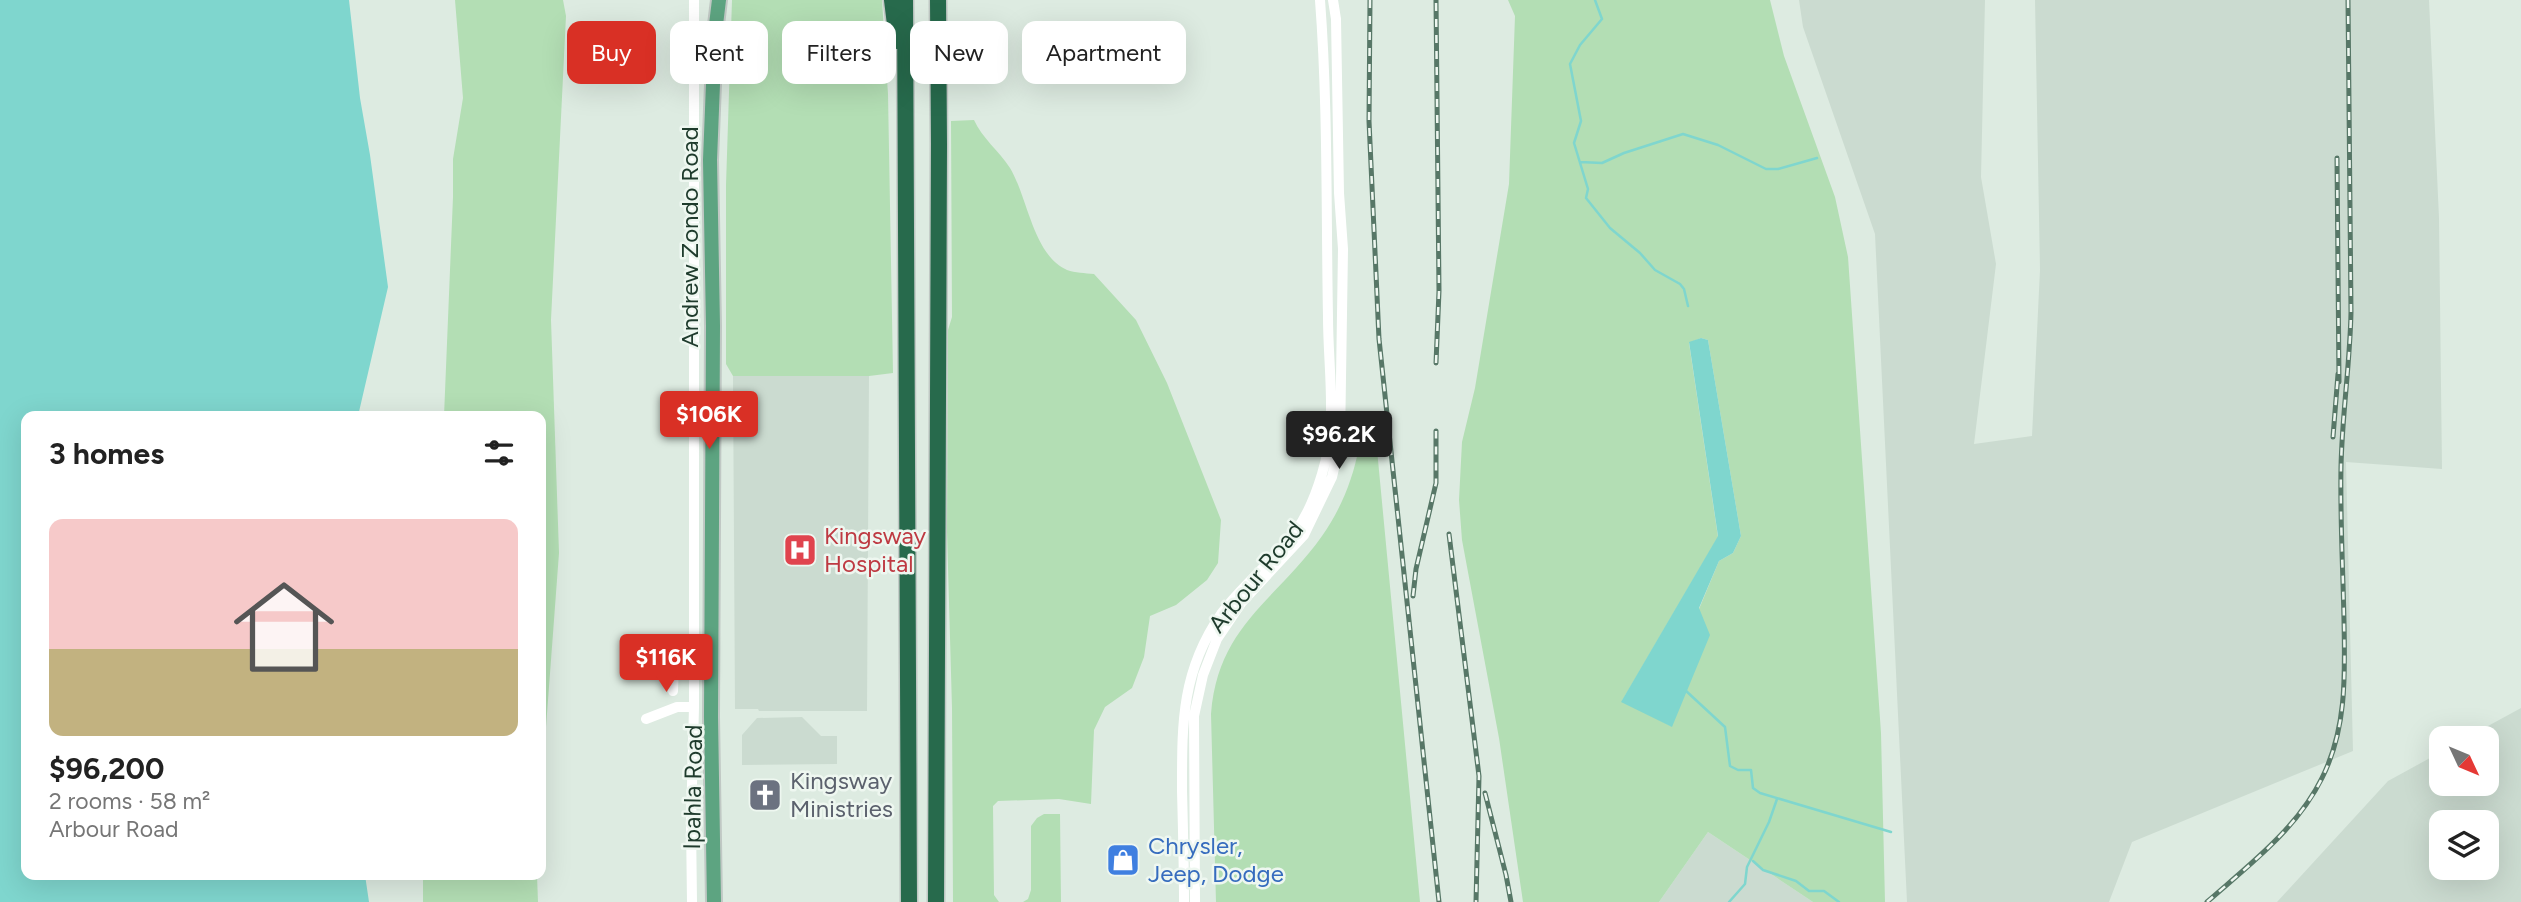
<!DOCTYPE html>
<meta charset="utf-8">
<style>
body{margin:0;font-family:Figtree,sans-serif;background:#f6f6f6;color:#222;height:100vh;display:flex;flex-direction:column;font-size:26px;white-space:nowrap}
*{box-sizing:border-box;margin:0}
p{font-size:23px;color:#767676}
.icon{flex:none;width:38px;height:38px;fill:none;stroke:currentColor;stroke-width:2;stroke-linecap:round;stroke-linejoin:round}
.map{position:relative;flex:1;overflow:hidden}
.sheet{position:absolute;left:21px;top:411px;width:525px;height:469px;display:flex;flex-direction:column;background:#fff;border-radius:14px;box-shadow:0 7px 28px #0002}
.sheet>*{flex:none}
.hud{position:absolute;left:567px;top:21px;width:665px;height:63px;display:flex;gap:14px}
.needle{width:46px;rotate:134deg}
.tools{position:absolute;left:2429px;top:726px;display:grid;gap:14px}
.tools a{display:grid;place-items:center;width:70px;height:70px;border-radius:14px;background:#fff;box-shadow:0 7px 28px #0002;font-size:35px}
.price{position:absolute;translate:-50% -60px;padding:0 16px;border-radius:7px;background:#d93025;color:#fff;font-size:23px;line-height:46px;filter:drop-shadow(0 2px 4px #0008)}
.price::after{content:'';position:absolute;left:50%;top:42px;width:21px;height:16px;margin-left:-10px;background:inherit;clip-path:polygon(0 0,100% 0,50% 100%)}
.price.on{background:#222;color:#fff}
ul{padding:0;list-style:none}
li{display:grid;align-content:center;gap:14px;height:371px;padding:0 28px}
li span{display:grid;place-items:center;height:217px;border-radius:14px;color:#555}
li>.icon{margin-inline-start:auto}
span .icon{width:126px;height:126px;fill:#fffc;stroke-width:1}
li b{font-size:30px}
h2{display:flex;justify-content:space-between;align-items:center;height:84px;padding:0 28px;font-size:30px}
.tag{padding:0 24px;border-radius:14px;background:#fff;box-shadow:0 7px 28px #0002;font-size:24px;line-height:63px}
.tag.on{background:#d93025;color:#fff}
.map>svg:first-child{display:block}
.built{fill:#cbdbd0;fill-rule:evenodd}
.green{fill:#b3deb4;fill-rule:evenodd}
.water{fill:#7fd6ce}
.lines{fill:none;stroke-linecap:round;stroke-linejoin:round}
.stream{stroke:#7fd6ce;stroke-width:2.5}
.major-casing{stroke:#c0c8c4;stroke-width:18}
.highway-casing{stroke:#c0c8c4;stroke-width:19}
.minor{stroke:#fff;stroke-width:10}
.major{stroke:#5da481;stroke-width:14}
.highway{stroke:#276a4c;stroke-width:16}
.rail-casing{stroke:#577767;stroke-width:5}
.rail{stroke:#eef7f0;stroke-width:2.5;stroke-dasharray:8;stroke-linecap:butt}
.labels{text-anchor:middle;stroke-width:5;stroke-linejoin:round;paint-order:stroke}
.street-label{font-size:24px;fill:#1e3b2c;stroke:#eef7f0}
.health-label{font-size:24px;fill:#be3a42;stroke:#eef7f0;text-anchor:start}
.worship-label{font-size:24px;fill:#5b616d;stroke:#eef7f0;text-anchor:start}
.shop-label{font-size:24px;fill:#366cbe;stroke:#eef7f0;text-anchor:start}
</style>
<div class="map">
<svg width="2521" height="902" viewBox="0 0 2521 902">
<rect width="100%" height="100%" fill="#ddebe1"/>
<path class="built" d="M1799,0h186l-4,177 15,87 -22,180 58,-8 8,-166 -5,-270h394l10,218 3,251 -96,-7 7,289 -221,91 -23,60h-202l-32,-668 -72,-207z
M839,375l30,1 -2,335h-108l-1,-2h-23l-2,-333z
M2521,708v194h-244l111,-121 53,-29v32h46v-46h-21zM2441,822h46v46h-46z
M802,717l19,19h16v28l-95,1v-30l15,-17z
M1708,832l105,70h-154z"/>
<path class="green" d="M455,0h108l3,16 -15,304 8,233 -18,241v-378h-97l9,-219v-38l10,-61z
M732,0h150l6,94 5,279 -24,3h-136l-7,-12v-179z
M1508,0h262l14,56 51,141 13,60 33,476 4,169h-72l-105,-70 -49,70h-136l-24,-164 -37,-198 -3,-40 3,-58 13,-54 34,-204 6,-168zM1701,338l7,2 33,196 -8,17 -14,8 -20,48 -28,117 -49,-25 96,-164 -29,-194z
M974,120c8,18 25,31 36,48 18,30 23,87 57,102 8,3 18,3 27,4l42,46 31,63 54,137 -3,43 -11,17 -31,25 -26,11 -6,41 -12,31 -27,19 -11,23 -3,74 -32,-5 -61,2 -5,5 1,89 5,7h-46l-1,-194 -5,-176 1,-202 4,-13 -1,-196z
M1376,439l44,463h-204l-5,-188c7,-89 65,-113 111,-178 19,-27 31,-57 37,-89z
M1044,814h16l1,88h-38l5,-3 3,-9v-64l6,-8z
M423,875h114l1,27h-115z"/>
<path class="water" d="M0,0h349l11,98 10,57 18,132 -30,129h-332v459h339l4,27h-369z
M1701,338l7,2 33,196 -8,17 -14,8 -20,47 11,27 -38,92 -51,-25 97,-166 -29,-194z"/>
<g class="lines">
<path class="stream" d="M1595,0l7,19 -22,26 -10,19 11,57 -7,22 14,46 -2,9 24,30 30,25 15,17 25,14 4,5 4,17
M1580,162l22,1 22,-10 59,-19 35,11 48,24h12l39,-11
M1685,690l40,37 5,39 8,4h13l2,18 7,5 131,39
M1753,861l10,9 33,11 13,10h15l15,11
M1729,902l16,-18 2,-17 22,-45 8,-23"/>
<defs>
<path id="major" d="M714,902l-3,-185 2,-391 -3,-166 5,-127 4,-33"/>
<path id="highway" d="M892,0l5,41
M905,0l4,902
M936,902l3,-758 -1,-144"/>
</defs>
<use href="#major" class="major-casing"/>
<use href="#highway" class="highway-casing"/>
<path class="minor" d="M658,665h35
M673,691l1,-26
M646,719l31,-12h17
M692,902l-1,-79 3,-116v-707
M1184,902c0,-37 -1,-74 -2,-111 0,-67 -1,-119 39,-177 22,-30 52,-52 74,-82 13,-17 21,-38 27,-58 16,-51 6,-104 6,-157 -2,-105 0,-212 -8,-317
M1195,902l-1,-186 9,-41 14,-36 25,-37 62,-67 28,-58 8,-34 3,-194 -4,-56 -3,-174 -3,-19"/>
<use href="#major" class="major"/>
<use href="#highway" class="highway"/>
<defs>
<path id="rail" d="M1370,0l-1,121 10,218 60,563
M2337,158l2,224
M1436,363l3,-72 -3,-291
M2333,437l5,-63
M1449,534l30,242 -3,126
M1413,596l3,-27 20,-86v-52
M1485,793l21,82 5,27
M2207,902c42,-37 90,-73 115,-124 25,-50 23,-103 22,-157 -1,-51 -4,-103 -3,-154 1,-52 9,-103 10,-155l-3,-312"/>
</defs>
<use href="#rail" class="rail-casing"/>
<use href="#rail" class="rail"/>
</g>
<defs>
<symbol id="hospital-square" viewBox="-11 -11 22 22"><rect x="-9" y="-9" width="18" height="18" rx="4" fill="#e0444e" stroke="#eef7f0"/><path d="M-5-5h3v3.5h4V-5h3V5h-3V1.5h-4V5h-3Z" fill="#fff"/></symbol>
<symbol id="church-square" viewBox="-11 -11 22 22"><rect x="-9" y="-9" width="18" height="18" rx="4" fill="#6b7280" stroke="#eef7f0"/><path d="M-1.2-6h2.4v3.5h3.3v2.4h-3.3V6h-2.4V-.1h-3.3v-2.4h3.3Z" fill="#fff"/></symbol>
<symbol id="shop-square" viewBox="-11 -11 22 22"><rect x="-9" y="-9" width="18" height="18" rx="4" fill="#3f7fe0" stroke="#eef7f0"/><path d="M-5-2.5h2.3a2.7 3.5 0 0 1 5.4 0H5L5.5 6h-11ZM-1.5-2.5h3a1.5 2.3 0 0 0-3 0Z" fill="#fff"/></symbol>
</defs>
<g fill-rule="evenodd">
<use href="#hospital-square" x="781" y="531" width="38" height="38"/>
<use href="#church-square" x="746" y="776" width="38" height="38"/>
<use href="#shop-square" x="1104" y="841" width="38" height="38"/>
</g>
<g class="labels">
<g class="street-label">
<text transform="translate(690 237) rotate(-90)" y="8">Andrew Zondo Road</text>
<text transform="translate(1256 577) rotate(-51)" y="8">Arbour Road</text>
<text transform="translate(693 787) rotate(-89)" y="8">Ipahla Road</text>
</g>
<g class="health-label">
<text x="824" y="544">Kingsway<tspan x="824" dy="28">Hospital</tspan></text>
</g>
<g class="worship-label">
<text x="790" y="789">Kingsway<tspan x="790" dy="28">Ministries</tspan></text>
</g>
<g class="shop-label">
<text x="1148" y="854">Chrysler,<tspan x="1148" dy="28">Jeep, Dodge</tspan></text>
</g>
</g>
</svg>
<div class="tools">
<a><svg class="needle" viewBox="-14 -14 28 28"><path d="M0-13l5 13h-10z" fill="#e53935"/><path d="M0 13l5-13h-10z" fill="#767676"/></svg></a>
<a><svg class="icon" aria-label="layers" viewBox="0 0 24 24"><path d="M12 4l9 5-9 5-9-5zM3 14l9 5 9-5"/></svg></a>
</div>
<b class="price" style="left:709px;top:451px">$106K</b>
<b class="price on" style="left:1339px;top:471px">$96.2K</b>
<b class="price" style="left:666px;top:694px">$116K</b>
<div class="hud">
<a class="tag on">Buy</a>
<a class="tag">Rent</a>
<a class="tag">Filters</a>
<a class="tag">New</a>
<a class="tag">Apartment</a>
</div>
<section class="sheet">
<h2>3 homes<svg class="icon" aria-label="filters" viewBox="0 0 24 24"><path d="M4 7h16M4 17h16"/><circle cx="9" cy="7" r="2"/><circle cx="15" cy="17" r="2"/></svg></h2>
<ul>
<li><span style="background:linear-gradient(#f6c9c9 60%,#c2b280 0)"><svg class="icon" aria-label="home" viewBox="0 0 24 24"><path d="M3 11l9-7 9 7M6 9v11h12V9"/></svg></span><div><b>$96,200</b><p>2 rooms · 58 m²</p><p>Arbour Road</p></div></li>
</ul>
</section>
</div>
